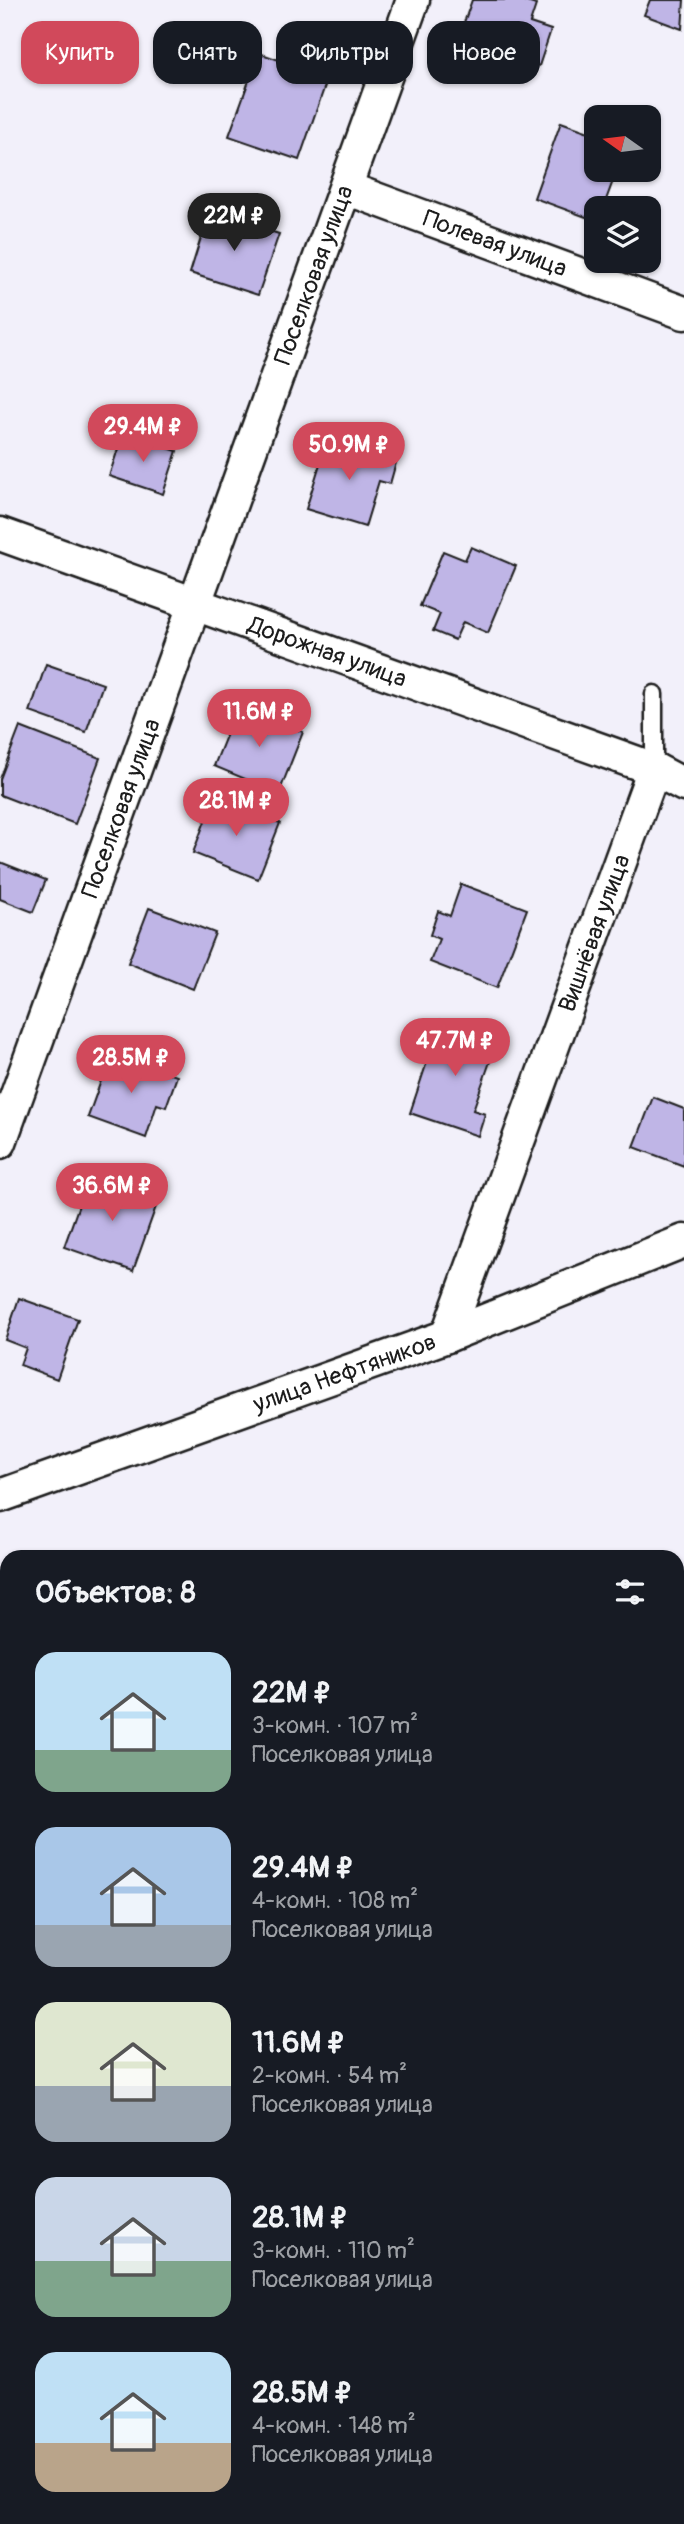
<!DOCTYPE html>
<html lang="ru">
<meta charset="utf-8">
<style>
body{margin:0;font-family:Pangolin,sans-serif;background:#242831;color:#f1f3f6;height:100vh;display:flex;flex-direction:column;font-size:26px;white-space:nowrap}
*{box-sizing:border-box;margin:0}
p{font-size:23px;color:#9ea1a6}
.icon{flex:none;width:38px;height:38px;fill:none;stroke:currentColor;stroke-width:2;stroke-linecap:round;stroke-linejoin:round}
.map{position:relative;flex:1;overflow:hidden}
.details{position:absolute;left:0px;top:1550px;width:684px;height:975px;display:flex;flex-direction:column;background:#171b24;border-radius:21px 21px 0 0;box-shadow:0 2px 5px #0004}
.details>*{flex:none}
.hud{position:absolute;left:21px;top:21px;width:642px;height:63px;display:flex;gap:14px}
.needle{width:46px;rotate:284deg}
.buttons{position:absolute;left:584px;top:105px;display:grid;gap:14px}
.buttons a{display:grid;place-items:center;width:77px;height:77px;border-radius:14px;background:#171b24;box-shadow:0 2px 5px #0004;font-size:35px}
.price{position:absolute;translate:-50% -60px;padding:0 16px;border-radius:24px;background:#d1495b;color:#fff;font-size:23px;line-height:46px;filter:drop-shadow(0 2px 4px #0008)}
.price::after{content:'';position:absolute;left:50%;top:42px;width:21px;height:16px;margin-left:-10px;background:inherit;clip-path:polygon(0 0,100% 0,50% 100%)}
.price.on{background:#222;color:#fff}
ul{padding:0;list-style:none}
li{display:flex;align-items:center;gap:21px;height:175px;padding:0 35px}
li span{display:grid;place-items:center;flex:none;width:196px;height:140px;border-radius:21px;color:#555}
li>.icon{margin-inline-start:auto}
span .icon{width:84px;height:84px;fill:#fffc;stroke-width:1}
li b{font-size:30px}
h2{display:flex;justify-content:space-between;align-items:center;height:84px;padding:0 35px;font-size:30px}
.pill{padding:0 24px;border-radius:21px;background:#171b24;box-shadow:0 2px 5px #0004;font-size:24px;line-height:63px}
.pill.on{background:#d1495b;color:#fff}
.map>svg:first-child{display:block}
.building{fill:#bfb5e6;stroke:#1c1c1c;stroke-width:2}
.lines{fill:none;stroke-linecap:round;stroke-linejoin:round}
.service-casing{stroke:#1c1c1c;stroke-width:21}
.minor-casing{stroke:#1c1c1c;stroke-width:37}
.secondary-casing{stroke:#1c1c1c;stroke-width:44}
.path{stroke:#1c1c1c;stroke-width:4.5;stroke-dasharray:5 5;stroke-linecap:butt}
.service{stroke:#fff;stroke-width:16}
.minor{stroke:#fff;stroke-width:32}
.secondary{stroke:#fff;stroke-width:38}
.labels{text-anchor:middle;stroke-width:5;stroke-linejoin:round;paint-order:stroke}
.street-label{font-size:24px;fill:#1c1c1c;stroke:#fff}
</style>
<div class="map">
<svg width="684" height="2524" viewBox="0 0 684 2524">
<rect width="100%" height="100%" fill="#f2f0fa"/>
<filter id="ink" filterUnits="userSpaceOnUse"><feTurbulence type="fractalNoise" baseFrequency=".0143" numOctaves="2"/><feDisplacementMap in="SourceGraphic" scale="14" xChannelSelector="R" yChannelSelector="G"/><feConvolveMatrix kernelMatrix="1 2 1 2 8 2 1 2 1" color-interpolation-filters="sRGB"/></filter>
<g filter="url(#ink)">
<path class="building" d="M472,0h49l15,5 -6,18 21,7 -12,36 -21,-8 -8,25 -60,-21z
M650,0h34l-2,29 -38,-14z
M259,53l69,24 -29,83 -70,-24z
M561,122l36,13v35h20l-14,38h-6v13l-63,-23z
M209,212l70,22 -21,61 -68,-22z
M123,434l54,17 -14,43 -54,-18z
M328,438l69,21 -7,25 -11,-3 -14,46 -59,-18z
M471,547l45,19 -28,67 -25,-11 -8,18 -22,-9 7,-17 -20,-8 23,-55 22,9z
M46,664l57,20 -17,48 -56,-20z
M238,706l65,26 -24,61 -65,-27z
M20,727l80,31 -25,66 -75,-29v-16z
M214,797l66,26 -22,56 -65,-26z
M0,862l46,18 -13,32 -33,-13z
M461,884l66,25 -30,79 -67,-26 9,-23 -9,-4 8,-24 12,5z
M149,908l66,25 -22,56 -65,-26z
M441,1020l57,19 -25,71 12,4 -7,22 -68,-23z
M111,1053l66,23 -11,31 -9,-3 -11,34 -58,-21z
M653,1097l31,12v57l-50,-19z
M90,1174l69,24 -26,73 -69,-24z
M19,1298l59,21 -21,60 -37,-14 6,-17 -21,-8z"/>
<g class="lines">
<defs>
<path id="service" d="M654,769v-75"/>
<g id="minor">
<path id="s1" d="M346,188l338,125"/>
<path id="s2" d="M0,534l654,235 30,16"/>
<path id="s3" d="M0,1142l413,-1142"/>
<path id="s4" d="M447,1336l207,-567"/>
<path id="s5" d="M0,1496l447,-160 237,-95"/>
<path d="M677,2022l7,27"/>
</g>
<path id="secondary" d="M677,1855l7,-3
M0,2110l7,-2"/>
</defs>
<use href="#service" class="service-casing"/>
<use href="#minor" class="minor-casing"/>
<use href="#secondary" class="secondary-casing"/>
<path class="path" d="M677,1769l7,-4"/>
<use href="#service" class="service"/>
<use href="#minor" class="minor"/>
<use href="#secondary" class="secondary"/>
</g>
</g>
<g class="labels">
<g class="street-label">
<text dy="8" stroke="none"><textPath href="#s1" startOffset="159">Полевая улица</textPath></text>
<text dy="8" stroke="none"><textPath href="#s3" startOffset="922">Поселковая улица</textPath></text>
<text dy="8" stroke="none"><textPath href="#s2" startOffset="348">Дорожная улица</textPath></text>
<text dy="8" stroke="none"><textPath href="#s3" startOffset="355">Поселковая улица</textPath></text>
<text dy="8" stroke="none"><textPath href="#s4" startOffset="429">Вишнёвая улица</textPath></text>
<text dy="8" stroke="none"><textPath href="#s5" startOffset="366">улица Нефтяников</textPath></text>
</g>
</g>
</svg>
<div class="buttons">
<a><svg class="needle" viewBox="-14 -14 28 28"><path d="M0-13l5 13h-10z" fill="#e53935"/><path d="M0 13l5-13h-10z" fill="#9ea1a6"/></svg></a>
<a><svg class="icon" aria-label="layers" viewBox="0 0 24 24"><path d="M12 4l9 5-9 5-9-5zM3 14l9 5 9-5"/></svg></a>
</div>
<b class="price on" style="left:234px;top:253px">22M ₽</b>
<b class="price" style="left:143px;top:464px">29.4M ₽</b>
<b class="price" style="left:349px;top:482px">50.9M ₽</b>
<b class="price" style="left:259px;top:749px">11.6M ₽</b>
<b class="price" style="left:236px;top:838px">28.1M ₽</b>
<b class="price" style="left:455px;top:1078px">47.7M ₽</b>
<b class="price" style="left:131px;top:1095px">28.5M ₽</b>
<b class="price" style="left:112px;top:1223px">36.6M ₽</b>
<div class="hud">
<a class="pill on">Купить</a>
<a class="pill">Снять</a>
<a class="pill">Фильтры</a>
<a class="pill">Новое</a>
</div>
<section class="details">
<h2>Объектов: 8<svg class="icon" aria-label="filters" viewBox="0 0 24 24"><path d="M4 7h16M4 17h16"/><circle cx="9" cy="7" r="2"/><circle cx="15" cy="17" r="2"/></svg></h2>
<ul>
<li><span style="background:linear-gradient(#bfe0f5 70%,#7fa58c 0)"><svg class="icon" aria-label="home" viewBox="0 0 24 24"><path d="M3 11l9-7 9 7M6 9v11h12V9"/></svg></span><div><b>22M ₽</b><p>3-комн. · 107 m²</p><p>Поселковая улица</p></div></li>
<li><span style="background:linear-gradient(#a9c7e8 70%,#9aa5b1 0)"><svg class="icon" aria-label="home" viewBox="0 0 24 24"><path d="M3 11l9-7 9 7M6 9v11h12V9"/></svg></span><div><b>29.4M ₽</b><p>4-комн. · 108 m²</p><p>Поселковая улица</p></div></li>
<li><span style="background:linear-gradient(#dfe7d0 60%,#9aa5b1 0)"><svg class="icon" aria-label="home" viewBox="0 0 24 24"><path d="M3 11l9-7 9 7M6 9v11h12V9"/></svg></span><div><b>11.6M ₽</b><p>2-комн. · 54 m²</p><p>Поселковая улица</p></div></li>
<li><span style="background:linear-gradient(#c9d6e8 60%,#7fa58c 0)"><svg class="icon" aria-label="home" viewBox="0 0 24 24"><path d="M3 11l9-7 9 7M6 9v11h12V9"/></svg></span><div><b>28.1M ₽</b><p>3-комн. · 110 m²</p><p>Поселковая улица</p></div></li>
<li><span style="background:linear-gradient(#bfe0f5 65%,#b9a48a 0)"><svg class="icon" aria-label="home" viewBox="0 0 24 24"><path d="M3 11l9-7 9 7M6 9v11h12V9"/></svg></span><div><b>28.5M ₽</b><p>4-комн. · 148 m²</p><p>Поселковая улица</p></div></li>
</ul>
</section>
</div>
